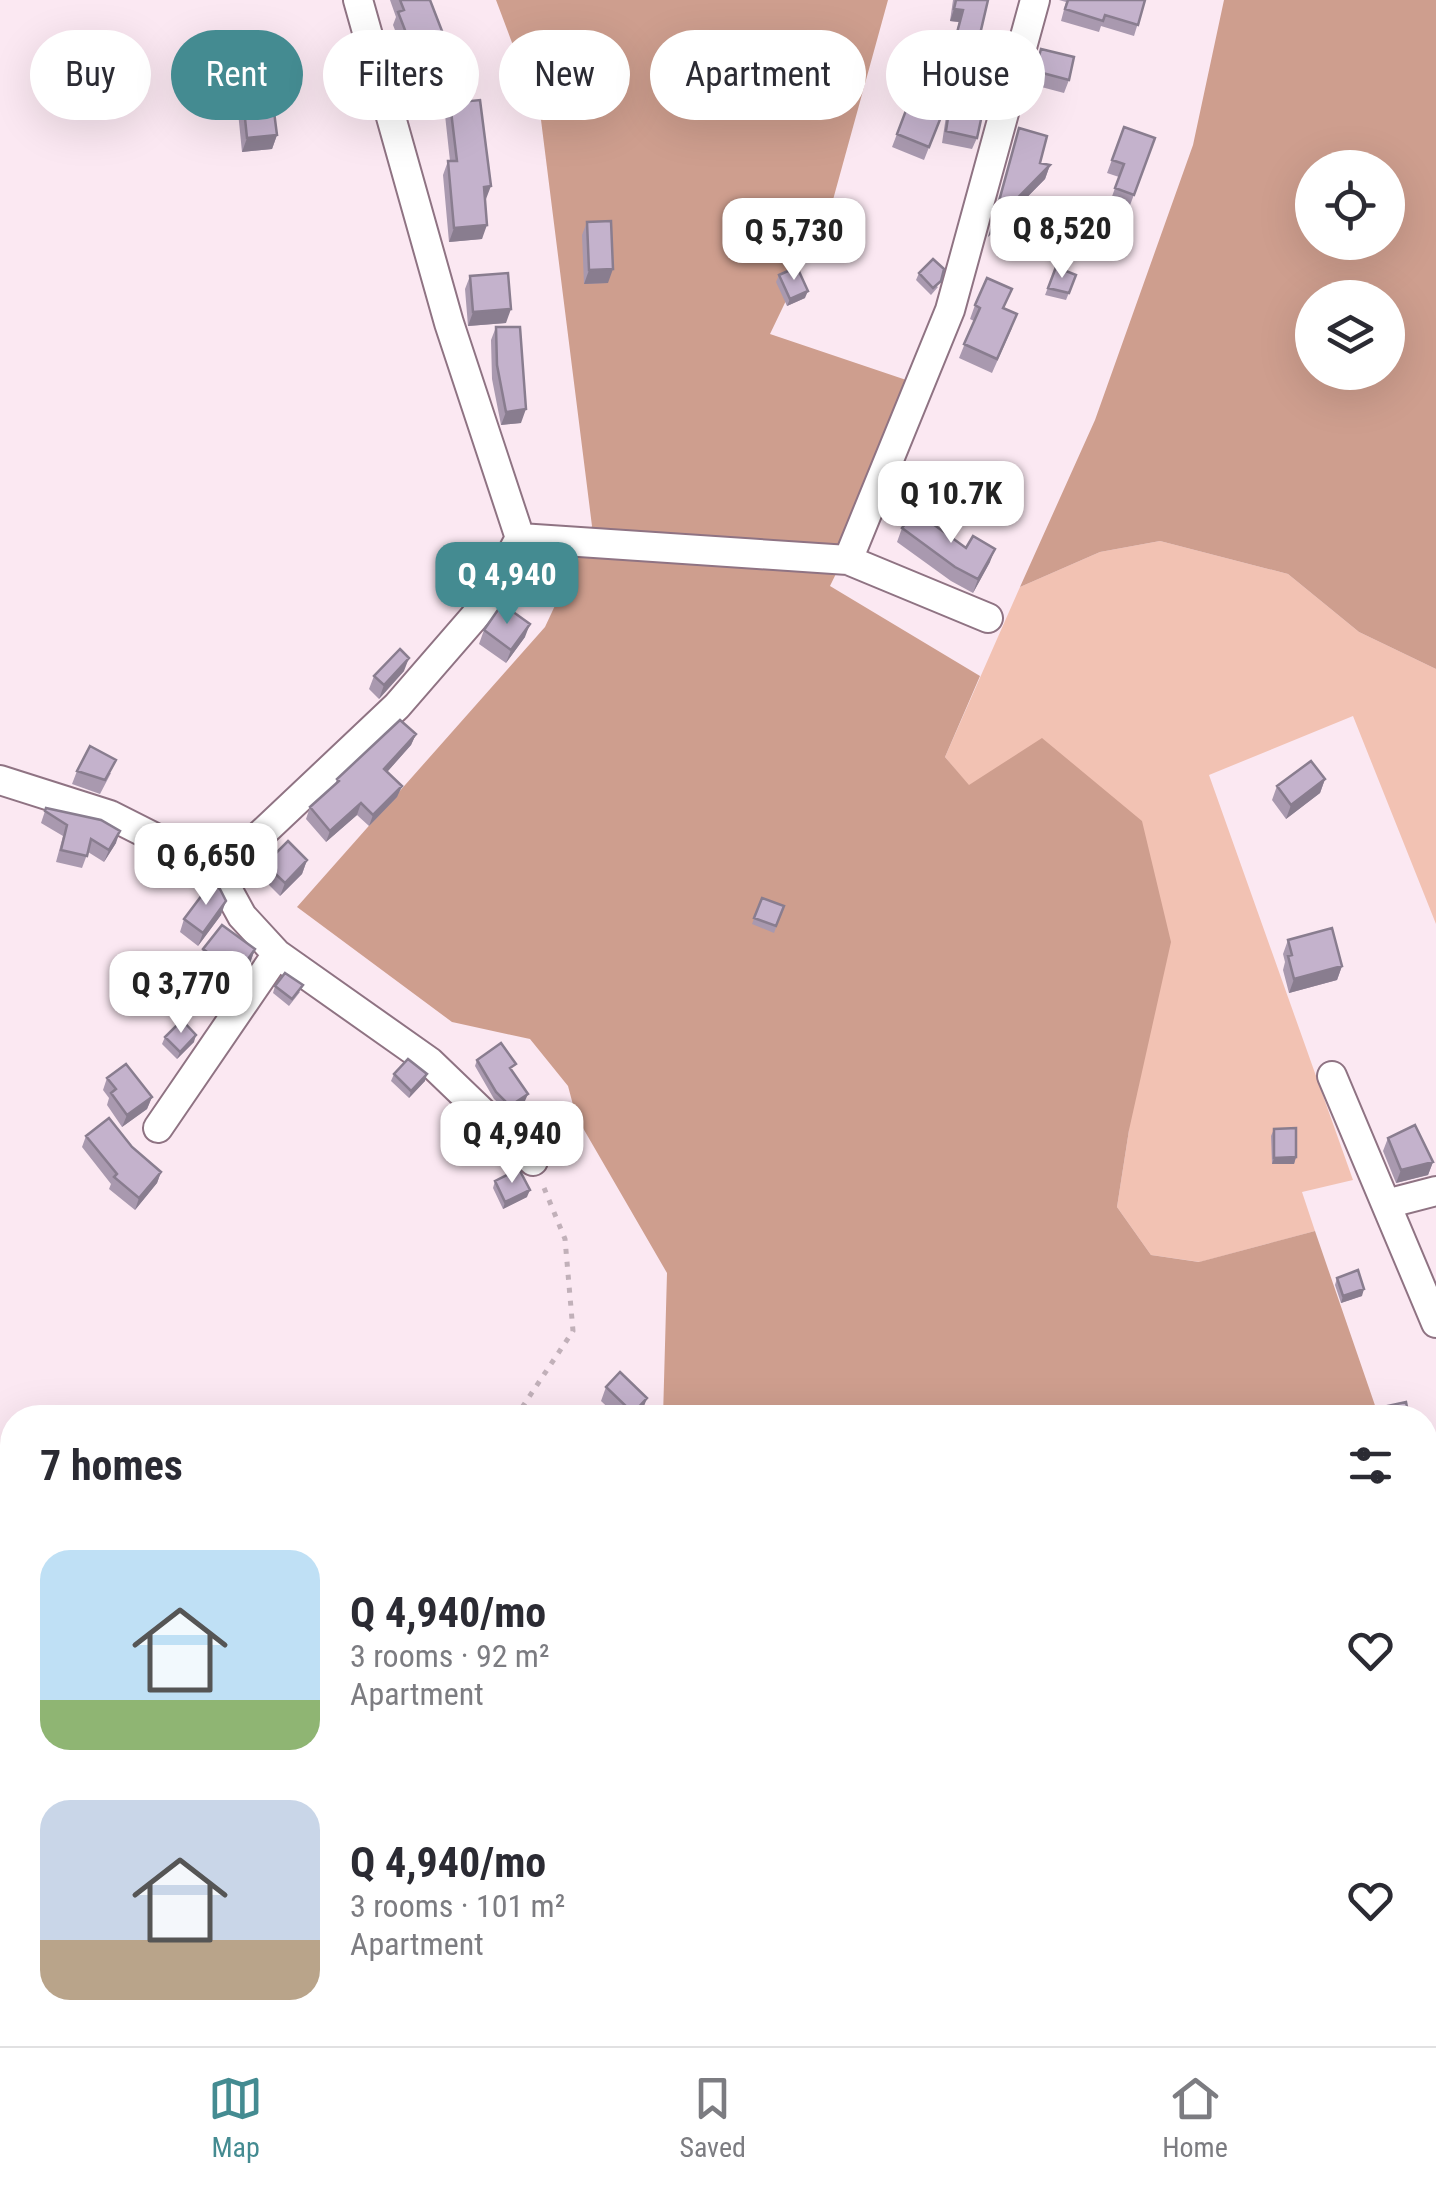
<!DOCTYPE html>
<meta charset="utf-8">
<style>
body{margin:0;font-family:"Roboto Condensed",sans-serif;background:#f2f2f3;color:#2b2b33;height:100vh;display:flex;flex-direction:column;font-size:38px;white-space:nowrap}
*{box-sizing:border-box;margin:0}
p{font-size:32px;color:#7c7c81}
.icon{flex:none;width:55px;height:55px;fill:none;stroke:currentColor;stroke-width:2;stroke-linecap:round;stroke-linejoin:round}
.map{position:relative;flex:1;overflow:hidden}
.drawer{position:absolute;left:0px;top:1405px;width:1438px;height:642px;display:flex;flex-direction:column;background:#fff;border-radius:40px 40px 0 0;box-shadow:0 10px 40px #0002}
.drawer>*{flex:none}
.guide{position:absolute;left:30px;top:30px;width:1378px;height:90px;display:flex;gap:20px}
.controls{position:absolute;left:1295px;top:150px;display:grid;gap:20px}
.controls a{display:grid;place-items:center;width:110px;height:110px;border-radius:50%;background:#fff;box-shadow:0 10px 40px #0002;font-size:50px}
.price{position:absolute;translate:-50% -85px;padding:0 22px;border-radius:20px;background:#fff;color:#222;font-size:32px;line-height:65px;filter:drop-shadow(0 2px 5px #0008)}
.price::after{content:'';position:absolute;left:50%;top:60px;width:30px;height:22px;margin-left:-15px;background:inherit;clip-path:polygon(0 0,100% 0,50% 100%)}
.price.on{background:#448b91;color:#fff}
ul{padding:0;list-style:none}
li{display:flex;align-items:center;gap:30px;height:250px;padding:0 40px}
li span{display:grid;place-items:center;flex:none;width:280px;height:200px;border-radius:30px;color:#555}
li>.icon{margin-inline-start:auto}
span .icon{width:120px;height:120px;fill:#fffc;stroke-width:1}
li b{font-size:42px}
h2{display:flex;justify-content:space-between;align-items:center;height:120px;padding:0 40px;font-size:42px}
.chip{padding:0 35px;border-radius:45px;background:#fff;box-shadow:0 10px 40px #0002;font-size:35px;line-height:90px}
.chip.on{background:#448b91;color:#fff}
.menu{display:flex;justify-content:space-around;align-items:center;height:140px;border-top:2px solid #e1e1e2;background:#fff;font-size:28px;color:#7c7c81}
.menu a{display:grid;justify-items:center;gap:5px}
.menu .on{color:#448b91}
.map>svg:first-child{display:block}
.green{fill:#f2c2b3}
.forest{fill:#ce9e8e;fill-rule:evenodd}
.lines{fill:none;stroke-linecap:round;stroke-linejoin:round}
.street-casing{stroke:#8f7383;stroke-width:32}
.secondary-casing{stroke:#8f7383;stroke-width:45}
.path{stroke:#c1b0b9;stroke-width:5;stroke-dasharray:5 8;stroke-linecap:butt}
.street{stroke:#fff;stroke-width:28}
.secondary{stroke:#f9dee2;stroke-width:40}
.wall{fill:#a999af}
.shaded-wall{fill:#897d8f}
.building{fill:#c4b2cc;stroke:#897d8f;stroke-width:2.5}
</style>
<div class="map">
<svg width="1436" height="2046" viewBox="0 0 1436 2046">
<rect width="100%" height="100%" fill="#fbe8f2"/>
<path class="green" d="M1160,541l128,33 71,58 77,37v255l-83,-208 -144,59 144,405 -51,12 13,39 -115,31 -49,-7 -34,-48 12,-77 -160,-344 -24,-29 75,-170 80,-35z
M1425,1741l11,1v304h-154l-6,-11h149z
M619,2035h297l-24,11h-271z"/>
<path class="forest" d="M496,0h392l-57,207 -61,127 157,53 -97,199 150,90 -35,81 24,28 73,-47 100,83 29,121 -42,188 -12,77 34,48 48,7 116,-31 64,186h-716l4,-144 -91,-157 -8,-30 -38,-47 -78,-17 -155,-115 248,-280 47,-101 -51,-406z
M1224,0h212v669l-77,-37 -71,-58 -128,-33 -60,11 -80,35 75,-167 98,-275zM1312,168h76v74h-76zM1312,298h76v74h-76z
M12,1577v342l-12,-27v-313z
M46,2035h573l2,11h-572z"/>
<g class="lines">
<defs>
<path id="street" d="M520,538l328,22 140,58
M848,560l102,-250 85,-310
M0,780l110,35 97,49 12,10 23,42 35,38 153,108 103,99
M219,874l178,-168 85,-98 38,-70 -71,-215 -91,-323
M1332,1076l104,247
M158,1128l119,-174
M1386,1204l50,-13"/>
<path id="secondary" d="M1425,1755l11,-9
M732,2046l7,-11"/>
</defs>
<use href="#street" class="street-casing"/>
<use href="#secondary" class="secondary-casing"/>
<path class="path" d="M515,1418l58,-87 -8,-92 -23,-56
M668,2046l4,-11"/>
<use href="#street" class="street"/>
<use href="#secondary" class="secondary"/>
</g>
<path class="wall" d="M390,0h40l7,45 -32,11 -12,-31 3,-8z
M953,0h35l-10,43 3,28 -4,12 -3,-1 -5,30 8,26 -5,11 -30,-6 10,-67 -7,-2 14,-52 -9,-1z
M1059,0h86l-11,36 -33,-10 -2,6 -38,-11 5,-19z
M1041,49l28,31 -5,13 -34,-9z
M428,86l22,17 36,96 -4,40 -33,3 -6,-67 5,-14h2l-5,-46 -17,2 -3,-25z
M243,99l34,36 -5,14 -30,3 -4,-40z
M908,105l33,12 -17,43 -32,-13z
M1124,127l31,11 -26,70 -19,-6 9,-25 -12,-4z
M1019,128l21,35 10,2 -5,14 -57,58z
M587,222l21,61 -24,1 -2,-49z
M1056,267l20,8 -10,25 -21,-5z
M919,273l19,14 -7,8 -15,-15z
M779,275l26,23 -18,8 -11,-24z
M470,276l36,47 -38,3 -3,-37z
M975,305l29,4 8,19 -20,45 -33,-15 15,-37 -4,-2z
M496,327l25,96 -20,2 -9,-46 -1,-39z
M902,528l64,20 24,14 -17,31 -22,-12 -54,-39z
M485,562l-5,13 -14,25 -29,-20 5,-13z
M484,630l41,7 -19,26 -27,-19z
M404,671l-25,28 -10,-10 5,-13z
M416,734l-5,11 -24,27 15,14 -5,11 -28,29 -12,-11 -31,27 -20,-23 4,-12 25,-22 2,-6z
M77,771l34,2 -11,21 -28,-10z
M1325,779l-5,14 -34,26 -14,-19 5,-14z
M46,808l70,35 -12,19 -16,-10 -6,16 -26,-6 7,-26 -22,-13z
M307,860l-5,14 -22,22 -19,-19 4,-13z
M762,898l22,8 -10,27 -22,-9z
M221,915l-23,31 -18,-14 4,-13z
M1288,940l54,26 -5,14 -48,13 -6,-23 2,-8 -2,-8z
M203,949h52l-5,14 -29,41 -28,-21 5,-13 4,-5 -4,-3z
M275,986l25,6 -11,14 -16,-13z
M165,1037l29,5 -17,17 -15,-15z
M477,1060l35,11 13,30 -17,11 -14,-13 -19,-33z
M394,1074l31,7 -16,17 -18,-17z
M107,1078l45,19 -5,12 -25,18 -15,-22 2,-7 -6,-8z
M1274,1129l22,28 -2,7h-22l-1,-28z
M86,1136l46,11 29,25 -4,11 -22,27 -26,-21 2,-5 -29,-37z
M1388,1138l45,24 -5,13 -32,8 -13,-32z
M495,1181l32,16 -24,12 -10,-21z
M1337,1278l25,18 -21,7 -6,-18z
M606,1387l36,25 -6,6h-17l-18,-17z"/>
<path class="shaded-wall" d="M954,9l9,1 -4,12 -9,-1z
M442,31l-5,14 -32,11 5,-13z
M448,108l-3,7 -17,2 2,-7z
M277,135l-5,14 -30,3 5,-14z
M1050,165l-5,14 -57,58 5,-14z
M491,186l-5,13 -7,2 5,-14z
M487,225l-5,14 -33,3 5,-14z
M613,269l-5,14 -24,1 5,-14z
M808,291l-3,7 -18,8 3,-7z
M511,309l-5,14 -38,3 5,-14z
M526,409l-5,14 -20,2 5,-13z
M995,549l-5,13 -17,31 5,-14z
M485,562l-5,13 -14,25 5,-13z
M530,624l-5,13 -19,26 5,-13z
M409,658l-5,13 -25,28 5,-14z
M416,734l-5,11 -31,35 4,-11z
M1325,779l-5,14 -34,26 5,-14z
M402,786l-5,11 -28,29 4,-11z
M361,803l-4,12 -31,27 4,-11z
M120,831l-4,12 -12,19 5,-12z
M307,860l-5,14 -22,22 5,-13z
M226,901l-5,14 -23,31 5,-13z
M255,949l-5,14 -29,41 5,-13z
M1342,966l-5,14 -48,13 5,-14z
M196,1035l-2,7 -17,17 3,-7z
M427,1074l-2,7 -16,17 2,-7z
M528,1094l-3,7 -17,11 2,-6z
M152,1097l-5,12 -25,18 5,-12z
M1296,1157l-2,7h-22l2,-6z
M1433,1162l-5,13 -32,8 5,-13z
M161,1172l-4,11 -22,27 4,-12z
M530,1190l-3,7 -24,12 2,-7z
M1364,1289l-2,7 -21,7 2,-7z
M647,1398l-5,14 -6,6h-5l2,-5z
M1436,1645v15l-11,5 1,-16z"/>
<path class="building" d="M400,0h30l12,31 -32,12 -12,-31 6,-2z
M956,0h32l-10,43 10,3 -7,25 -5,-1 -7,42 13,3 -5,23 -31,-7 10,-66 -7,-2 14,-53 -9,-1z
M1068,0h77l-7,25 -33,-10 -2,6 -38,-12z
M1041,49l33,8 -5,23 -34,-9z
M448,83l3,25 -1,-5 -2,5 -18,2 -2,-24z
M272,96l5,39 -30,3 -4,-39z
M480,100l11,86 -7,1 3,38 -33,3 -6,-67h9l-7,-58z
M908,105l33,12 -12,30 -32,-13z
M1124,127l31,11 -21,57 -19,-7 9,-24 -12,-4z
M1019,128l28,8 -7,27 10,2 -57,58z
M611,221l2,48 -24,1 -2,-48z
M933,259l11,10 -3,12 -8,7 -14,-15z
M797,267l11,24 -18,8 -11,-24z
M1056,267l20,8 -7,18 -21,-5z
M508,273l3,36 -38,3 -3,-36z
M987,278l25,11 -9,19 14,6 -20,45 -33,-15 16,-36 -5,-3z
M496,327h24l6,82 -20,3 -9,-47z
M915,511l51,37 7,-12 22,13 -17,30 -23,-12 -53,-39z
M458,544l27,18 -14,25 -29,-20z
M502,604l28,20 -19,26 -27,-20z
M400,649l9,9 -25,27 -10,-9z
M400,720l16,14 -32,35 18,17 -29,29 -12,-12 -31,28 -20,-24 29,-26 -2,-2z
M90,746l26,14 -11,20 -28,-9z
M1311,761l14,18 -34,26 -14,-19z
M46,808l55,12 19,11 -11,19 -18,-11 -4,17 -26,-6 6,-25 -22,-14z
M288,841l19,19 -22,23 -20,-19z
M211,883l9,6 6,12 -23,32 -19,-14z
M762,898l22,8 -8,20 -22,-8z
M222,925l33,24 -29,42 -28,-21 12,-16 -7,-5z
M1332,928l10,38 -48,13 -6,-23 4,-1 -4,-15z
M285,973l18,12 -11,14 -17,-13z
M182,1020l14,15 -16,17 -15,-15z
M501,1043l15,21 -6,4 18,26 -18,12 -14,-14 -19,-32z
M408,1059l19,15 -16,17 -17,-17z
M126,1064l26,33 -25,18 -16,-22 5,-4 -9,-11z
M109,1118l23,29 29,25 -22,26 -25,-21 3,-3 -31,-38z
M1415,1125l18,37 -32,8 -13,-32z
M1296,1128v29l-22,1v-29z
M519,1169l11,21 -25,12 -10,-21z
M1358,1270l6,19 -21,7 -6,-18z
M620,1372l27,26 -14,15 -27,-26z
M1406,1402l3,16h-24l-2,-11z
M1436,1574v71l-10,4 -1,-71z"/>
</svg>
<div class="controls">
<a><svg class="icon" aria-label="locate" viewBox="0 0 24 24"><circle cx="12" cy="12" r="6"/><path d="M12 2v4M12 18v4M2 12h4M18 12h4"/></svg></a>
<a><svg class="icon" aria-label="layers" viewBox="0 0 24 24"><path d="M12 4l9 5-9 5-9-5zM3 14l9 5 9-5"/></svg></a>
</div>
<b class="price" style="left:1062px;top:281px">Q 8,520</b>
<b class="price" style="left:794px;top:283px">Q 5,730</b>
<b class="price" style="left:951px;top:546px">Q 10.7K</b>
<b class="price on" style="left:507px;top:627px">Q 4,940</b>
<b class="price" style="left:206px;top:908px">Q 6,650</b>
<b class="price" style="left:181px;top:1036px">Q 3,770</b>
<b class="price" style="left:512px;top:1186px">Q 4,940</b>
<div class="guide">
<a class="chip">Buy</a>
<a class="chip on">Rent</a>
<a class="chip">Filters</a>
<a class="chip">New</a>
<a class="chip">Apartment</a>
<a class="chip">House</a>
</div>
<section class="drawer">
<h2>7 homes<svg class="icon" aria-label="filters" viewBox="0 0 24 24"><path d="M4 7h16M4 17h16"/><circle cx="9" cy="7" r="2"/><circle cx="15" cy="17" r="2"/></svg></h2>
<ul>
<li><span style="background:linear-gradient(#bfe0f5 75%,#8fb573 0)"><svg class="icon" aria-label="home" viewBox="0 0 24 24"><path d="M3 11l9-7 9 7M6 9v11h12V9"/></svg></span><div><b>Q 4,940/mo</b><p>3 rooms · 92 m²</p><p>Apartment</p></div><svg class="icon" aria-label="heart" viewBox="0 0 24 24"><path d="M12 20l-8-8c-3-5 5-10 8-4 3-6 11-1 8 4z"/></svg></li>
<li><span style="background:linear-gradient(#c9d6e8 70%,#b9a48a 0)"><svg class="icon" aria-label="home" viewBox="0 0 24 24"><path d="M3 11l9-7 9 7M6 9v11h12V9"/></svg></span><div><b>Q 4,940/mo</b><p>3 rooms · 101 m²</p><p>Apartment</p></div><svg class="icon" aria-label="heart" viewBox="0 0 24 24"><path d="M12 20l-8-8c-3-5 5-10 8-4 3-6 11-1 8 4z"/></svg></li>
</ul>
</section>
</div>
<nav class="menu">
<a class="on"><svg class="icon" aria-label="map" viewBox="0 0 24 24"><path d="M3 6l6-2 6 2 6-2v14l-6 2-6-2-6 2zM9 4v14M15 6v14"/></svg>Map</a>
<a><svg class="icon" aria-label="saved" viewBox="0 0 24 24"><path d="M7 4h10v16l-5-4-5 4z"/></svg>Saved</a>
<a><svg class="icon" aria-label="home" viewBox="0 0 24 24"><path d="M3 11l9-7 9 7M6 9v11h12V9"/></svg>Home</a>
</nav>
